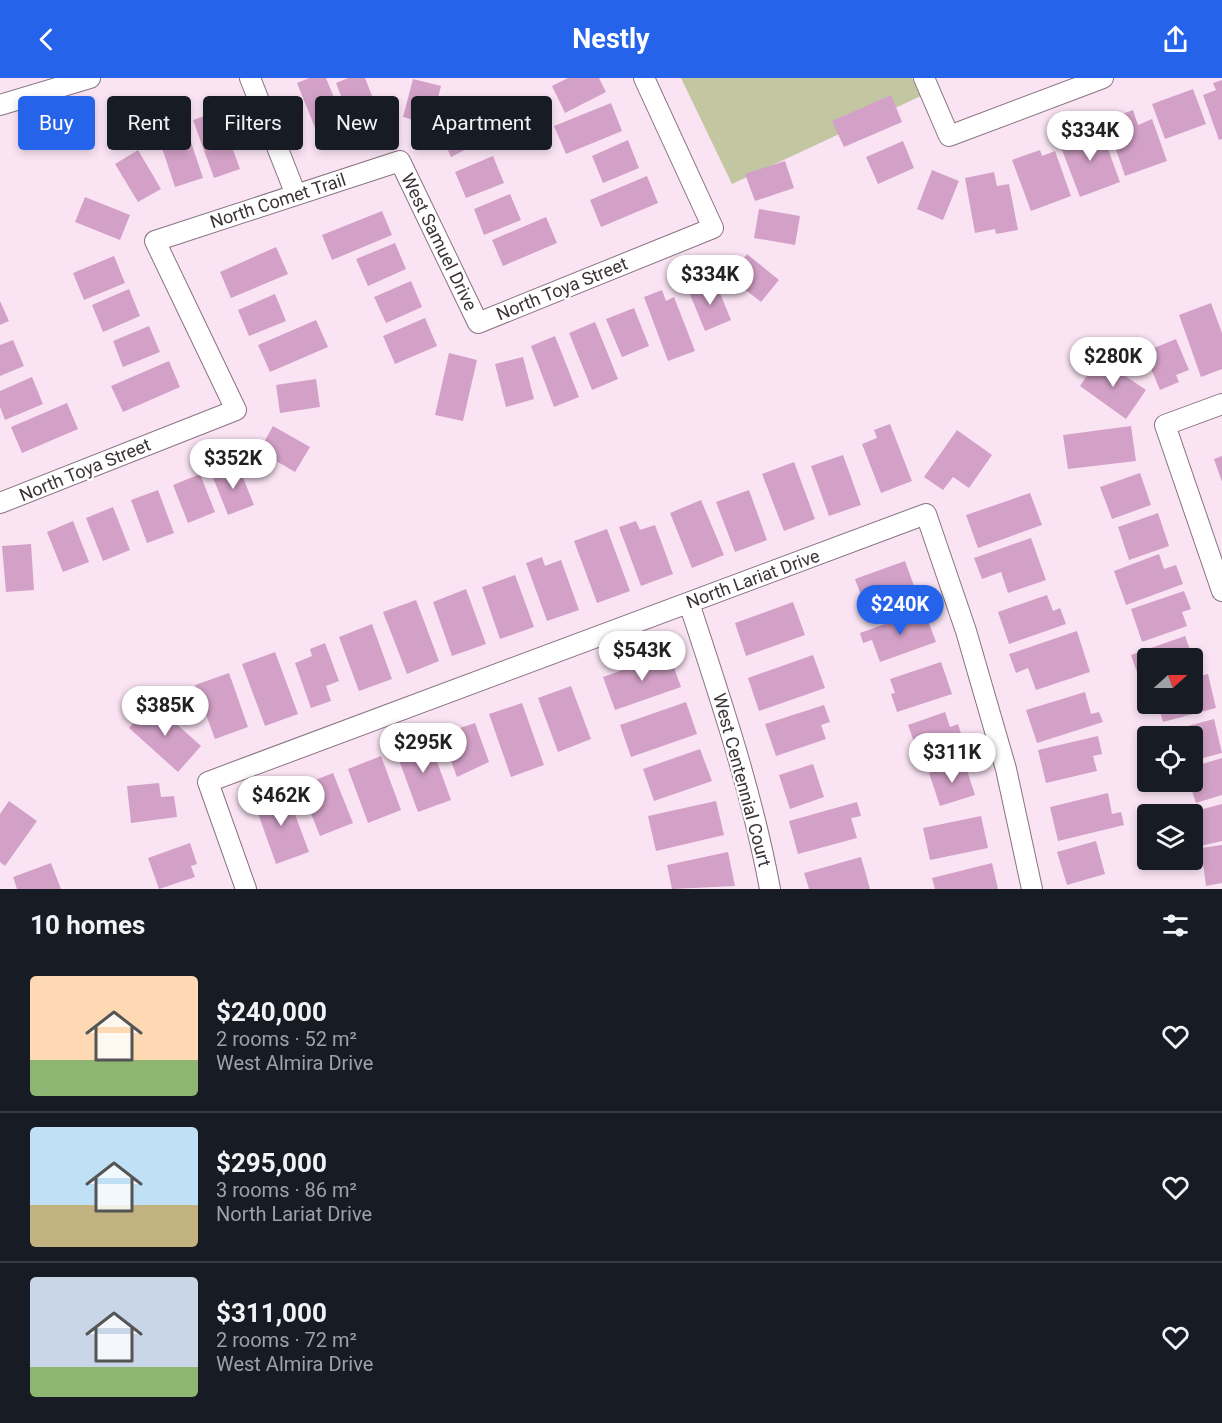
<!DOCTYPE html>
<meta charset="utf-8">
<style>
body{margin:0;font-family:Roboto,sans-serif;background:#20242c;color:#f1f3f6;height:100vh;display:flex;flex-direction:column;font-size:22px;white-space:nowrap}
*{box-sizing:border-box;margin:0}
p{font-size:20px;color:#9ea1a6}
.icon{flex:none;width:33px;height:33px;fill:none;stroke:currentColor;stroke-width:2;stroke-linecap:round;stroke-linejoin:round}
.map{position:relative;height:811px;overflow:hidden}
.sheet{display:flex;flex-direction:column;background:#171b24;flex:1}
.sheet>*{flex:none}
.banner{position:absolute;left:18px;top:18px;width:600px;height:54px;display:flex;gap:12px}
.needle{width:39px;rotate:69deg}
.fabs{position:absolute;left:1137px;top:570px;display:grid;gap:12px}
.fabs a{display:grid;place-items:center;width:66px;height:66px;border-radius:6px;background:#171b24;box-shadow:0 3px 9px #0003;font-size:30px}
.price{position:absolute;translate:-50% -51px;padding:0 14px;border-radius:21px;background:#fff;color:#222;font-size:20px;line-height:39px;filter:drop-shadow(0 2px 3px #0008)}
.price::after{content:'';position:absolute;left:50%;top:36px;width:18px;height:14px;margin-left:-9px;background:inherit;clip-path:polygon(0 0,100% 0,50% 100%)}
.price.on{background:#2563eb;color:#fff}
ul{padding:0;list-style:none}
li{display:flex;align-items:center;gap:18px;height:150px;padding:0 30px}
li+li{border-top:2px solid #363941}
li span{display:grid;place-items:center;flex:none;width:168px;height:120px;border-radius:6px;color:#555}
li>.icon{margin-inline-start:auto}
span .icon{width:72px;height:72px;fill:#fffc;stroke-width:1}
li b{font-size:26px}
h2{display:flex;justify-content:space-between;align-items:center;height:72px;padding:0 30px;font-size:26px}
.chip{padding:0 21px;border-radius:6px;background:#171b24;box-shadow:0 3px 9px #0003;font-size:21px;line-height:54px}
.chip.on{background:#2563eb;color:#fff}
header{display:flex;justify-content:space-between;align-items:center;height:78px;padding:0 30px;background:#2563eb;color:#fff;font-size:27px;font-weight:700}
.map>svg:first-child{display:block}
.green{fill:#c2c7a2}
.building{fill:#d3a1c7}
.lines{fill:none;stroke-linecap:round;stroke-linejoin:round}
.minor-casing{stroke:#877382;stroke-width:22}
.minor{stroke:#fff;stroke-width:20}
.labels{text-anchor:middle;stroke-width:4.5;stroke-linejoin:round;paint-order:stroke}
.street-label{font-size:18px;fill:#3b3339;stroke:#fff}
</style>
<header><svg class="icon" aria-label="back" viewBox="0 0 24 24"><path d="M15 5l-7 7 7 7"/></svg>Nestly<svg class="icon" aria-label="share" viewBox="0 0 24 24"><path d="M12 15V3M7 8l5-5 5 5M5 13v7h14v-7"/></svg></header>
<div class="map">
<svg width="1222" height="811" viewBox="0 0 1222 811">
<rect width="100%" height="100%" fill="#fae4f4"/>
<path class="green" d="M681,0h231l9,18 -189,88z"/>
<path class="building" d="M309,0h17l21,51 -27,11 -23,-57z
M348,0h17l15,38 -27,11 -17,-44z
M568,0h31l7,14 -41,21 -13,-27z
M413,1l28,7 -10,39 -28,-8z
M1222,2v59l-3,1 -16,-45 13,-5 -3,-7z
M1193,11l13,35 -41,15 -13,-35z
M891,17l11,27 -58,25 -12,-26z
M611,25l11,28 -56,23 -12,-28z
M1133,32l5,15 14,-6 15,42 -42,15 -19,-56z
M219,33l21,58 -26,9 -21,-58z
M475,34l13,26 -37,19 -12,-27z
M1100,49l20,55 -40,15 -21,-55z
M190,61l13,39 -28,9 -13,-39z
M628,62l11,28 -36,15 -11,-27z
M903,63l11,27 -36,16 -12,-27z
M138,72l23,39 -23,13 -23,-38z
M1040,72l2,6 13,-5 16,45 -40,15 -19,-51z
M493,78l11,27 -38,15 -11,-26z
M785,83l9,27 -39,13 -10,-27z
M932,92l27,11 -16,39 -26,-11z
M994,94l3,14 12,-2 9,46 -22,4 -1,-5 -20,4 -10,-55z
M647,98l11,27 -57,24 -11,-27z
M510,116l11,26 -37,15 -10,-26z
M85,119l45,18 -10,25 -45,-18z
M759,131l41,7 -5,29 -41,-7z
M382,133l10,24 -60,25 -10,-25z
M546,139l11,26 -54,23 -11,-26z
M395,165l11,26 -38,17 -12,-27z
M276,169l12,27 -57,24 -11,-26z
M747,176l32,26 -18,22 -32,-25z
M114,178l11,27 -41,17 -11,-27z
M411,203l11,26 -36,16 -12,-26z
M715,203l16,39 -26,11 -16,-39z
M129,211l11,27 -37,16 -11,-27z
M662,212l4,11 8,-4 21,54 -27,10 -24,-64z
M275,216l11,27 -37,15 -11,-26z
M0,223l9,20 -9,4z
M1211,225l11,30v36l-21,8 -22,-62z
M634,230l15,38 -27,11 -16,-38z
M425,240l12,28 -42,18 -12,-28z
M316,242l12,27 -58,25 -12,-27z
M595,244l23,57 -26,11 -23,-57z
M149,248l11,26 -37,15 -10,-26z
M555,258l24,61 -25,10 -23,-61z
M1176,261l13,31 -13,5 3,7 -19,8 -16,-38z
M13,262l11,26 -24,10v-31z
M449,275l28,7 -14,61 -28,-6z
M523,279l11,42 -28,8 -11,-43z
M1099,280l47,32 -20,29 -46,-33z
M169,283l11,26 -57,25 -12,-26z
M32,299l11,27 -38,16 -5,-13v-16z
M316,301l4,28 -40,6 -4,-28z
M67,325l11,26 -56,24 -11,-26z
M890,346l22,57 -31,12 -19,-49 15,-6 -3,-8z
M273,348l37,21 -15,25 -36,-21z
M1131,348l5,35 -68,8 -5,-34z
M957,352l35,25 -23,33 -16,-11 -10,13 -19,-13z
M843,377l18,50 -32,11 -18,-50z
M1222,378v26l-8,-23z
M794,384l21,57 -31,12 -22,-57z
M238,387l16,40 -26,10 -16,-40z
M1140,395l11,32 -39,14 -12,-32z
M200,396l15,38 -27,11 -15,-38z
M158,412l16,43 -27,10 -16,-43z
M749,412l18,50 -32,12 -19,-50z
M1030,415l12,32 -64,23 -12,-33z
M701,422l23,55 -32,13 -22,-55z
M113,429l17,43 -27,11 -17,-43z
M1158,435l11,33 -40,14 -11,-33z
M73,443l16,41 -26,10 -16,-40z
M636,443l4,9 15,-5 18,49 -32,12 -22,-59z
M607,451l23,62 -33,12 -23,-62z
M1031,460l15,42 -38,13 -7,-21 -19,7 -8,-21z
M31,466l3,46 -28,2 -4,-46z
M1159,476l5,15 12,-4 7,19 -57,21 -12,-34z
M542,479l3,9 16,-6 18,50 -32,11 -21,-58z
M905,483l12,33 -50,17 -12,-32z
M515,497l19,52 -34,12 -18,-52z
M466,511l20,55 -34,12 -19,-54z
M1184,513l7,18 -9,3 5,14 -45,16 -11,-33z
M1047,517l6,16 7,-3 6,16 -57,20 -11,-32z
M416,522l23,61 -32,13 -24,-62z
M793,524l12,33 -59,21 -11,-33z
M924,532l12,32 -56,20 -8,-22 -9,3 -3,-10z
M372,546l20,55 -33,12 -20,-54z
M1077,553l13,41 -54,18 -8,-22 -12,5 -7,-19z
M1185,558l12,33 -5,1v-12h-44v13l-10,4 -7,-20z
M325,565l14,38 -13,5 5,15 -20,7 -16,-45 17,-7 -2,-7z
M275,574l23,62 -33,12 -23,-62z
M669,576l12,33 -66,23 -12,-33z
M813,577l12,33 -66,23 -11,-33z
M941,584l11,32 -55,18 -6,-18 4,-1 -5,-14z
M229,595l19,54 -33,12 -20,-54z
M1208,596l8,34 -53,14 -5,-18h34v-26z
M571,608l20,53 -33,13 -20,-54z
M1085,614l6,22 8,-2 4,10 -66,21 -11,-33z
M152,624l49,44 -23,26 -49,-44z
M686,624l11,32 -66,23 -11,-32z
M522,625l22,62 -33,12 -22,-63z
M824,627l6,17 -9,3 5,14 -50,17 -11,-32z
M945,634l5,15 8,-3 6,19 -44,16 -12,-34z
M1214,641l8,34 -30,8v-25h-34v-2z
M475,645l14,39 -32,15 -13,-35 13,-5 -3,-7z
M1098,658l4,18 -9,2 4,15 -51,12 -8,-33z
M428,659l23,63 -33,12 -23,-63z
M700,671l12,32 -58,20 -11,-32z
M381,678l20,54 -33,13 -20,-54z
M1222,680v37l-26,8 -7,-21h3v-15z
M964,683l11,34 -35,11 -11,-33z
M813,686l11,33 -34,12 -11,-34z
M333,695l20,50 -33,13 -20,-50z
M159,705l2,14 13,-1 3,21 -46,6 -4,-37z
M286,712l23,62 -33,12 -22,-62z
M1108,715l4,21 9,-2 3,13 -66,16 -8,-34z
M9,723l28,20 -32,45 -5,-4v-48z
M716,723l8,34 -68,16 -8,-35z
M857,724l4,14 -10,2 6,20 -59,16 -9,-33z
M1222,726v37l-30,7v-34h-8z
M981,738l7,32 -58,12 -7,-32z
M1096,763l9,33 -38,11 -10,-33z
M190,765l7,21 -6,2 4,11 -36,12 -11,-31z
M1222,767v38l-16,3 -5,-38z
M728,774l7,34 -63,3 -5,-24z
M861,779l9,32h-61l-5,-16z
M51,785l10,26h-44l-4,-12z
M992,785l6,26h-63l-3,-11z"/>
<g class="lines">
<defs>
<path id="minor" d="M250,0l46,117
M924,0l25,58 154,-58
M0,27l90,-27
M1222,326l-57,21 57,166
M0,425l236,-93 -81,-169 245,-80 78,162 235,-95 -69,-150
M689,525c31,94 63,189 81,286
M246,811l-38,-107 718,-268 40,117 40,138 26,120"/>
</defs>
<use href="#minor" class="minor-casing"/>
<use href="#minor" class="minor"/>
</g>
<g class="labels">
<g class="street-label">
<text transform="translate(278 123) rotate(-18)" y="6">North Comet Trail</text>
<text transform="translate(439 164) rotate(64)" y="6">West Samuel Drive</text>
<text transform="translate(562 211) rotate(-22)" y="6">North Toya Street</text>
<text transform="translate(85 392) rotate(-22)" y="6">North Toya Street</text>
<text transform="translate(753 501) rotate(-20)" y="6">North Lariat Drive</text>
<text transform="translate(742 702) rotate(75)" y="6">West Centennial Court</text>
</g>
</g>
</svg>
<div class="fabs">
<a><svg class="needle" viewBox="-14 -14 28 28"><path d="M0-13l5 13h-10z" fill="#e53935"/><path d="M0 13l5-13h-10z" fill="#9ea1a6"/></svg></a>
<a><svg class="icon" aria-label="locate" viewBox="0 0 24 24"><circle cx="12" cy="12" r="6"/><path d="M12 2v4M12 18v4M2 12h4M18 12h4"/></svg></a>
<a><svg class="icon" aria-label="layers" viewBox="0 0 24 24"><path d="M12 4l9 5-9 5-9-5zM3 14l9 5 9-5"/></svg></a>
</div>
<b class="price" style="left:1090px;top:84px">$334K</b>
<b class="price" style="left:710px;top:228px">$334K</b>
<b class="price" style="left:1113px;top:310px">$280K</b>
<b class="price" style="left:233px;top:412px">$352K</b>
<b class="price on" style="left:900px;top:558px">$240K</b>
<b class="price" style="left:642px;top:604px">$543K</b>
<b class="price" style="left:165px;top:659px">$385K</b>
<b class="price" style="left:423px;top:696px">$295K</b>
<b class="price" style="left:952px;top:706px">$311K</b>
<b class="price" style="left:281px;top:749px">$462K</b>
<div class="banner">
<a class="chip on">Buy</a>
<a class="chip">Rent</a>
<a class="chip">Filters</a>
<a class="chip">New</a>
<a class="chip">Apartment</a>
</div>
</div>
<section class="sheet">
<h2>10 homes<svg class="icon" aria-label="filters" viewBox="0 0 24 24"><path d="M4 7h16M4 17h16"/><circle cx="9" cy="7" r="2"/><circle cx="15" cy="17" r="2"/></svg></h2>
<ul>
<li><span style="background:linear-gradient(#ffd9b3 70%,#8fb573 0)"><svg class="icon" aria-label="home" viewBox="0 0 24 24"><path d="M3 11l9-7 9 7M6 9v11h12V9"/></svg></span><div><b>$240,000</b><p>2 rooms · 52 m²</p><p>West Almira Drive</p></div><svg class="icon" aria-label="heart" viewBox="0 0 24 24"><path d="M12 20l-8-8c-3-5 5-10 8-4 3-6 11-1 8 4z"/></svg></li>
<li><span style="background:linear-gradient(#bfe0f5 65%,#c2b280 0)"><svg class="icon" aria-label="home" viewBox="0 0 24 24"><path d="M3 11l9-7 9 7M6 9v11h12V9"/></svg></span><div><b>$295,000</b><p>3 rooms · 86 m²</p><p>North Lariat Drive</p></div><svg class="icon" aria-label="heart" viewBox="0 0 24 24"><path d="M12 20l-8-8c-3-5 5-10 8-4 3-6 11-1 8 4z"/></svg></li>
<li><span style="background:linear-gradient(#c9d6e8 75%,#8fb573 0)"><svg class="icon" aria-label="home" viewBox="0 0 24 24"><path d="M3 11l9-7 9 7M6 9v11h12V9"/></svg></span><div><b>$311,000</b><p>2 rooms · 72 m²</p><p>West Almira Drive</p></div><svg class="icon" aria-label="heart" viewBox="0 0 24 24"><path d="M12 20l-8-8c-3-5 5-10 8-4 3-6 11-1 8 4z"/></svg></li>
</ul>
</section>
